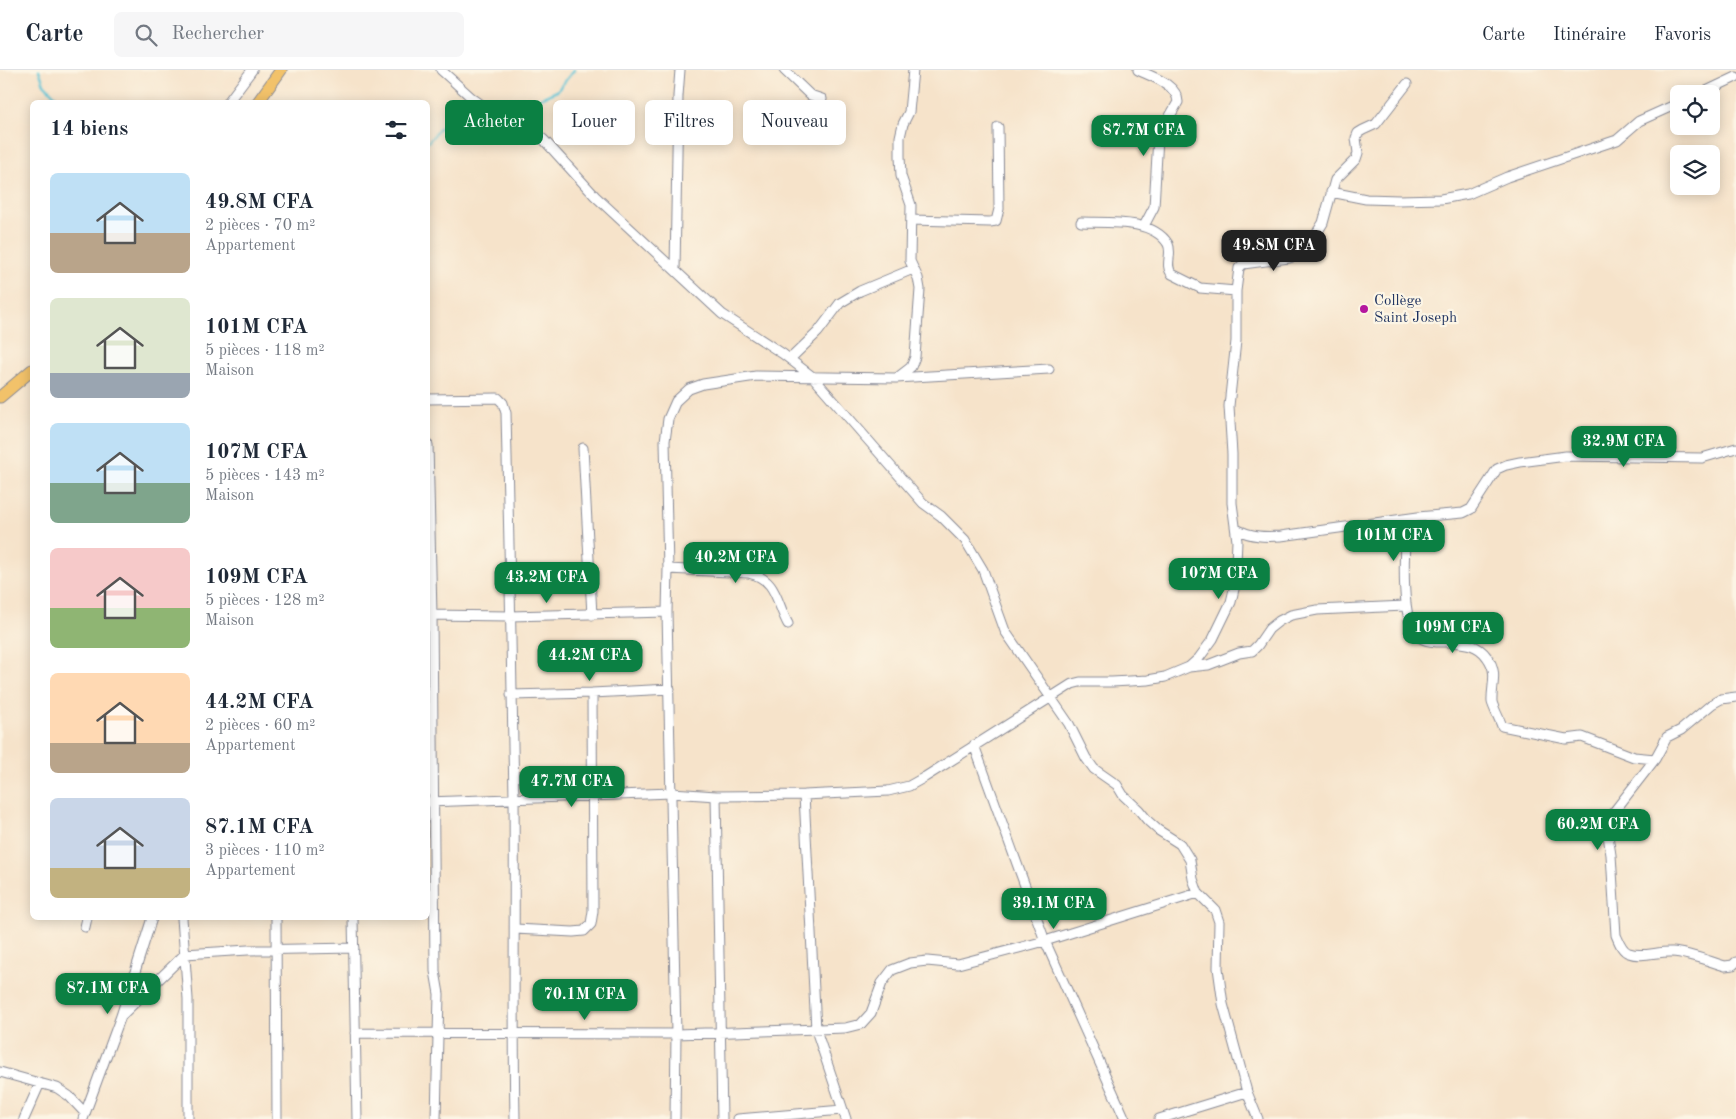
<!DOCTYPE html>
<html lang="fr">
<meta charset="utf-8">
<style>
body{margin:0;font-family:"Old Standard TT",serif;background:#f6f6f7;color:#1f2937;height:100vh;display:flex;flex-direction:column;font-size:19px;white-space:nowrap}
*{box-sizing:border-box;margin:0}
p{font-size:16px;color:#747a83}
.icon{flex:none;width:28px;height:28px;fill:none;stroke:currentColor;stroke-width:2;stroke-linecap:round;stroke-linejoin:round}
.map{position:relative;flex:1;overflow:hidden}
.details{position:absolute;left:30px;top:30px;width:400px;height:820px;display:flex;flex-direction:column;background:#fff;border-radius:8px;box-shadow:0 2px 12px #0003}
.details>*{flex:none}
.top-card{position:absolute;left:445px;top:30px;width:475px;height:45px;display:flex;gap:10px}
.fabs{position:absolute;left:1670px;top:15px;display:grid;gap:10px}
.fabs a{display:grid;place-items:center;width:50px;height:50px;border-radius:8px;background:#fff;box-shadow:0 2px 12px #0003;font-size:25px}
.price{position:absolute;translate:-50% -42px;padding:0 11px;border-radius:10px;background:#0b8043;color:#fff;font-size:16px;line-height:32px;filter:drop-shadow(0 1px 2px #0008)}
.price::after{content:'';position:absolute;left:50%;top:30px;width:15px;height:11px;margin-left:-8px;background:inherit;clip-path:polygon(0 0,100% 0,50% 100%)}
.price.selected{background:#222;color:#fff}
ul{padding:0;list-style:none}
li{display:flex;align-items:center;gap:15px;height:125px;padding:0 20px}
li span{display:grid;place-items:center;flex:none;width:140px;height:100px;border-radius:8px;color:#555}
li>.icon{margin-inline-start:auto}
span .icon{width:60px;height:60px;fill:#fffc;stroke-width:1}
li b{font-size:21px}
h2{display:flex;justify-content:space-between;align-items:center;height:60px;padding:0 20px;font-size:21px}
.pill{padding:0 18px;border-radius:8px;background:#fff;box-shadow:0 2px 12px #0003;font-size:18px;line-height:45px}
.pill.selected{background:#0b8043;color:#fff}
header{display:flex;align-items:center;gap:30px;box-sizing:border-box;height:70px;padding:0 25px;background:#fff;border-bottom:1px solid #e0e1e3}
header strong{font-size:24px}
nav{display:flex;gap:28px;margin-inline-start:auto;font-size:18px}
.search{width:350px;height:45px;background:#f6f6f7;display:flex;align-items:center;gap:12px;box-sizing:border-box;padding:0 18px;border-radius:8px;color:#747a83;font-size:19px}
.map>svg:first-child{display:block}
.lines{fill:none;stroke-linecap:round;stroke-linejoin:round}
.stream{stroke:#5cc5d7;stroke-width:2.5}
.minor-casing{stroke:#888994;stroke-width:11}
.major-casing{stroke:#888994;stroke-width:13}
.minor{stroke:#fff;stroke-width:9}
.major{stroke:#f2c26a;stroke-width:11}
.poi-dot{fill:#b5179e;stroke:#fcf5e5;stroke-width:2}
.labels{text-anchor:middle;stroke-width:4.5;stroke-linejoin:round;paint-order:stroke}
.poi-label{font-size:15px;fill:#1b2f5e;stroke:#fcf5e5;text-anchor:start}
</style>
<header>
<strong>Carte</strong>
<div class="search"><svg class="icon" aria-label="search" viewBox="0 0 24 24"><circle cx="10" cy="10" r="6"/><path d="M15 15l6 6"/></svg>Rechercher</div>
<nav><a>Carte</a><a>Itinéraire</a><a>Favoris</a></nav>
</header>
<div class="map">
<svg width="1736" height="1049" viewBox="0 0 1736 1049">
<rect width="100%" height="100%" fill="#fcf5e5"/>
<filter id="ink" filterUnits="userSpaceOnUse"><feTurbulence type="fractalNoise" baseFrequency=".02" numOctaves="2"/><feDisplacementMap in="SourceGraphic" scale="10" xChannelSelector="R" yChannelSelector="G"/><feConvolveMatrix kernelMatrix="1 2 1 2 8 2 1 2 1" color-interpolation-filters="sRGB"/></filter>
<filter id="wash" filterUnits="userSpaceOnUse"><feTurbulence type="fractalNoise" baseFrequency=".0096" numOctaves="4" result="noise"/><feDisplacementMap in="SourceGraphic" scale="20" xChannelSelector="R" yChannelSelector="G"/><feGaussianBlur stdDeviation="1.12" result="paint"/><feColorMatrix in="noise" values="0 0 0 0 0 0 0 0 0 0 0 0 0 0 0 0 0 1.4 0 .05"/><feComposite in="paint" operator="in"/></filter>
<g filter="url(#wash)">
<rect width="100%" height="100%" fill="#f6e3ca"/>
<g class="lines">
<path class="stream" d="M39,0l5,14 17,18
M506,45l16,-9 35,-15 17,-21
M428,72l14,-16 8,-1 31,2 18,-8"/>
</g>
</g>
<g filter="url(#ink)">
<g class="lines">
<defs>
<path id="minor" d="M441,0l31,28 18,13 42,19 12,10 51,56 127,118 61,40 30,23 110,126 18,13 24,24 18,30 22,61 64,93 17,34 8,11 23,16 6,10 16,15 9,11 10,9 22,14 10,16 3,19 5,14 17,17 4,12 -1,46 5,36 24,88 11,27
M784,0l26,25 12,4
M1138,0c14,7 39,14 40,32l-20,35 -4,70 -10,19
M1700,24l36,-17
M228,32l24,-32
M1331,122l35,7 33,1 42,-1 27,-5 39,-17 110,-37 22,-19 40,-18
M911,150l79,2 6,-1 3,-12 -1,-82
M675,200l3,-174 2,-26
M1236,221l3,-23 4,-4 46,-6 20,-6 5,-6 4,-15 5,-8 12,-43 21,-21 2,-6 -2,-15 2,-5 5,-3 13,-6 31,-40
M790,289l28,-27 22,-29 20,-12 53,-22
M898,307l13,-10 4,-10 5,-68 -2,-11 -8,-17 1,-56 -10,-29 -1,-20v-19l3,-13 6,-12 4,-42
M428,329l70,-1 5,5 3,10c3,128 6,257 8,385 1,107 -1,214 1,321
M428,375l4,170 3,356 4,23 -3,125
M583,378l9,167
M1406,449c-1,26 -7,98 11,116 8,8 22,7 33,7 15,1 28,2 37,15 12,16 4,28 5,45 1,5 8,18 10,24l64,13 16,-2 52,20 21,2
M1236,459c16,8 28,8 45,7l137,-19 45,-4 8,-4 26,-40 9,-4 14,-3 46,-6 136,2 34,-10
M668,499l81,4c28,6 27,29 39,51
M428,545l82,1 157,-4
M1189,597l19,-2 31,-12 13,-2 6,-6 11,-16 10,-8 12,-6 26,-5 88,-4
M511,625l81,-2 78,-4
M1736,627l-15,2 -9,5 -31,26 -14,7 -12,22 -42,54 -6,16 4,26 5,80c3,7 6,16 13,18 13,5 29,-2 43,-1 17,1 36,9 53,14l8,-1 3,-3
M974,675l71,196 80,178
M804,725l12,235 30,89
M716,726l6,323
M428,732l244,-9 44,3 88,-1 84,-4 21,-5 16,-9 147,-93 8,-2h32l36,-2 17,-3 24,-10 10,-9 14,-19 18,-37 4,-17 2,-44 -5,-38v-49l-3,-48 7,-65v-50l-36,-3 -28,-14c-8,-9 1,-20 -4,-30 -16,-26 -61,-21 -87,-22
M182,848l6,81v120
M276,848l1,201
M353,848l4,201
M85,857l2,-9
M515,859l58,3 11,-1 7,-7 2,-13 -1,-218
M121,946l64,-62 63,-4 106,-2
M355,963l321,1 169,-6 16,-4 10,-11 11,-30 10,-13 18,-7 17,-2 31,3 87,-23 153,-48
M0,1002l57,16 12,8 16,17
M24,1049l16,-36
M83,1049l38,-103 31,-98
M675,1049l1,-85 -9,-422 1,-43 -3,-128 3,-22 8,-18 13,-12 14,-5 53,-8 140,2 153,-9
M738,1049l104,-9
M1159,1049l88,-27"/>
<path id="major" d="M258,32l23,-32
M0,327l32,-27"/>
</defs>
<use href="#minor" class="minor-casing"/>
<use href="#major" class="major-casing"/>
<use href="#minor" class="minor"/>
<use href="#major" class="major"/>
</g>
</g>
<circle class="poi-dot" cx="1364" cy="239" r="5"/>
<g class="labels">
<g class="poi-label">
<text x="1374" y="235">Collège<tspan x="1374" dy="17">Saint Joseph</tspan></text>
</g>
</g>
</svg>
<div class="fabs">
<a><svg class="icon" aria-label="locate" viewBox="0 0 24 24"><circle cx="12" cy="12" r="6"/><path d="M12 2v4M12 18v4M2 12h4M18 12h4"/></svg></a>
<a><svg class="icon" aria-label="layers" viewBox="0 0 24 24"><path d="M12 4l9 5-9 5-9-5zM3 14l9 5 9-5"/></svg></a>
</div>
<b class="price" style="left:1144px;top:87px">87.7M CFA</b>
<b class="price selected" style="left:1274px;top:202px">49.8M CFA</b>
<b class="price" style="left:1624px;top:398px">32.9M CFA</b>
<b class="price" style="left:1394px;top:492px">101M CFA</b>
<b class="price" style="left:736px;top:514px">40.2M CFA</b>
<b class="price" style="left:1219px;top:530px">107M CFA</b>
<b class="price" style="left:547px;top:534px">43.2M CFA</b>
<b class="price" style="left:1453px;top:584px">109M CFA</b>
<b class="price" style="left:590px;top:612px">44.2M CFA</b>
<b class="price" style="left:572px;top:738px">47.7M CFA</b>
<b class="price" style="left:1598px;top:781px">60.2M CFA</b>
<b class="price" style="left:1054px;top:860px">39.1M CFA</b>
<b class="price" style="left:108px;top:945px">87.1M CFA</b>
<b class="price" style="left:585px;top:951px">70.1M CFA</b>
<div class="top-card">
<a class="pill selected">Acheter</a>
<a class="pill">Louer</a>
<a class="pill">Filtres</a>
<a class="pill">Nouveau</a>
</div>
<section class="details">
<h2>14 biens<svg class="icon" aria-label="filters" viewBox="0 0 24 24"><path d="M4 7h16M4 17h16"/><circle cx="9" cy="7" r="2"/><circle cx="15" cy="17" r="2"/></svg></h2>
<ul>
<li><span style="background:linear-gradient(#bfe0f5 60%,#b9a48a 0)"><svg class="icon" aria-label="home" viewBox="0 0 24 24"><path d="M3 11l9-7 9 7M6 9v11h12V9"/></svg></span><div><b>49.8M CFA</b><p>2 pièces · 70 m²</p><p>Appartement</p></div></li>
<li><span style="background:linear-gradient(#dfe7d0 75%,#9aa5b1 0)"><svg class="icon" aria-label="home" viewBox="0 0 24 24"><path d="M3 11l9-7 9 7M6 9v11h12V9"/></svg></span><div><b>101M CFA</b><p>5 pièces · 118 m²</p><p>Maison</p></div></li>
<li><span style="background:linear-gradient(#bfe0f5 60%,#7fa58c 0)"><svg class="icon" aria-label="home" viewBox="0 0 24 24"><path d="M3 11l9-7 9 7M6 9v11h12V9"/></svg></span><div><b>107M CFA</b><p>5 pièces · 143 m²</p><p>Maison</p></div></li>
<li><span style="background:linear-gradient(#f6c9c9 60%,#8fb573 0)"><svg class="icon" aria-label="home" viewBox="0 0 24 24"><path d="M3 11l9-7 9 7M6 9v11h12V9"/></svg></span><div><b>109M CFA</b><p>5 pièces · 128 m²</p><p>Maison</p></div></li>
<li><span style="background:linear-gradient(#ffd9b3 70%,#b9a48a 0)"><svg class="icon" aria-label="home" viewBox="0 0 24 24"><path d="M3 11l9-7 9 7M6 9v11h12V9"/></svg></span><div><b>44.2M CFA</b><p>2 pièces · 60 m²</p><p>Appartement</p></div></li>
<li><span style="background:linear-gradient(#c9d6e8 70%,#c2b280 0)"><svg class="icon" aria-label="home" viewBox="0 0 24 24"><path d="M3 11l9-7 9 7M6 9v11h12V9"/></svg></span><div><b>87.1M CFA</b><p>3 pièces · 110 m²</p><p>Appartement</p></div></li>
</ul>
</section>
</div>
